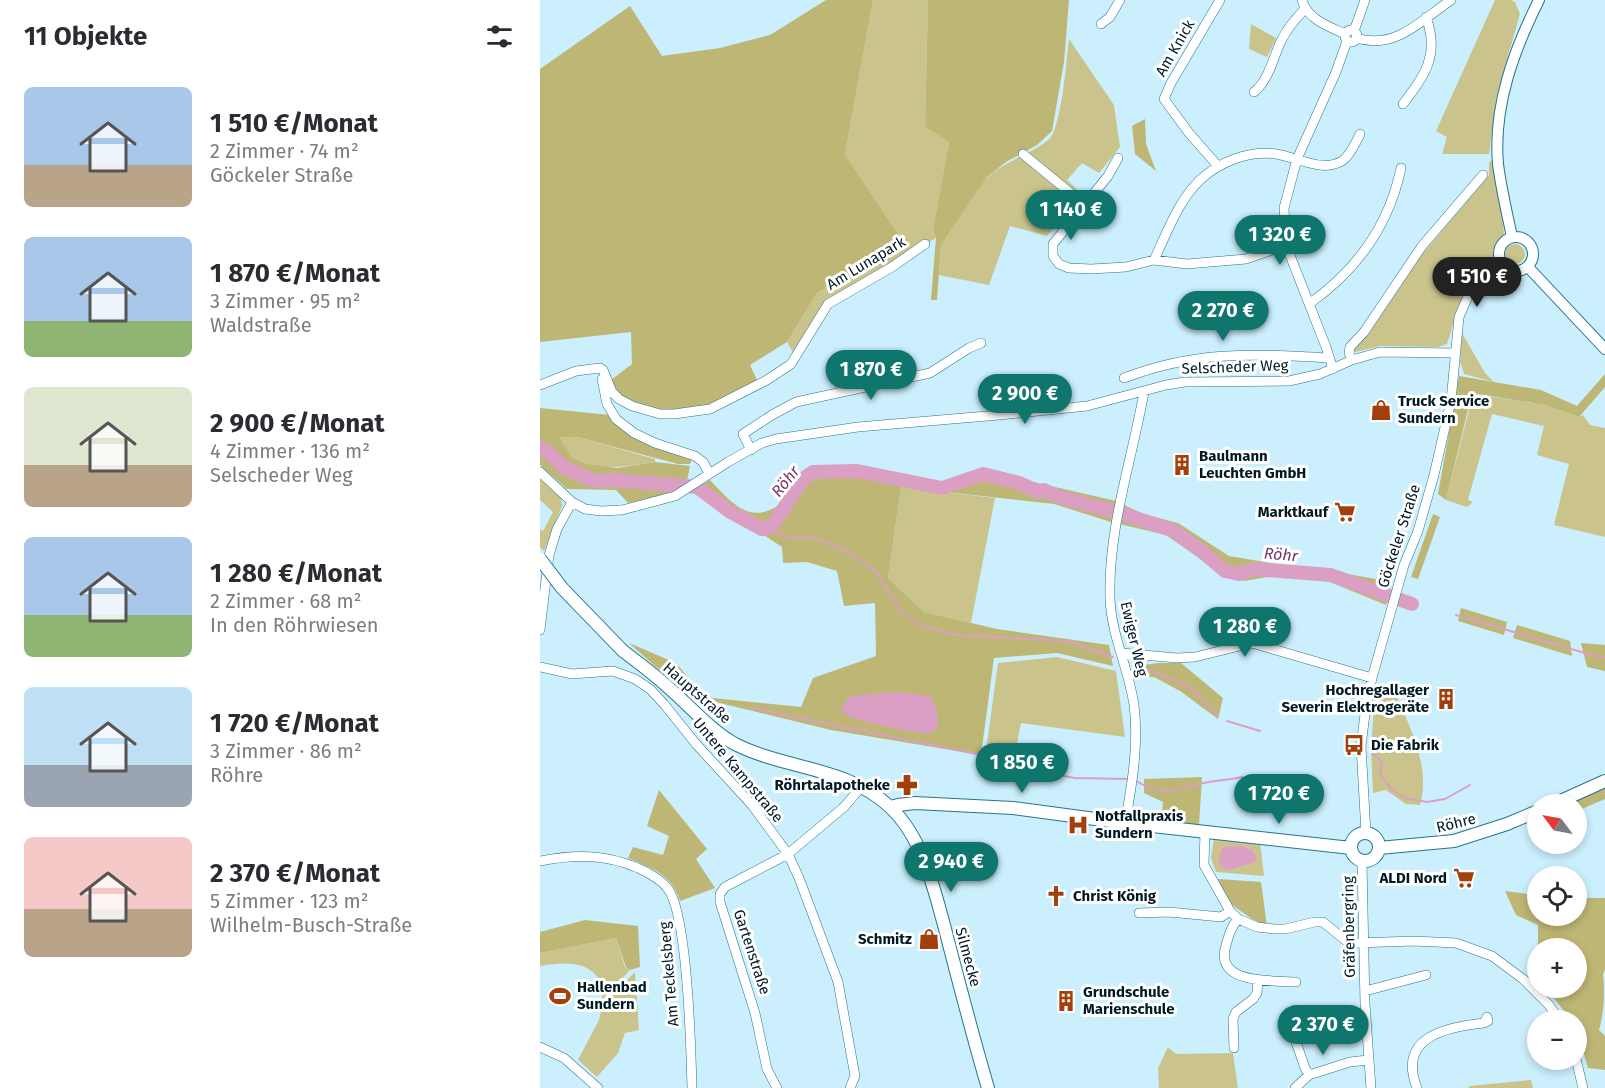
<!DOCTYPE html>
<html lang="de">
<meta charset="utf-8">
<style>
body{margin:0;font-family:"Fira Sans",sans-serif;background:#f2f2f3;color:#2b2b33;height:100vh;display:flex;flex-direction:column;font-size:22px;white-space:nowrap}
*{box-sizing:border-box;margin:0}
p{font-size:20px;color:#7c7c81}
.icon{flex:none;width:33px;height:33px;fill:none;stroke:currentColor;stroke-width:2;stroke-linecap:round;stroke-linejoin:round}
.map{position:relative;flex:1;overflow:hidden}
.drawer{display:flex;flex-direction:column;background:#fff;width:540px}
.drawer>*{flex:none}
.needle{width:39px;rotate:302deg}
.controls{position:absolute;left:987px;top:794px;display:grid;gap:12px}
.controls a{display:grid;place-items:center;width:60px;height:60px;border-radius:50%;background:#fff;box-shadow:0 3px 9px #0003;font-size:30px}
.price{position:absolute;translate:-50% -51px;padding:0 14px;border-radius:21px;background:#0f766e;color:#fff;font-size:20px;line-height:39px;filter:drop-shadow(0 2px 3px #0008)}
.price::after{content:'';position:absolute;left:50%;top:36px;width:18px;height:14px;margin-left:-9px;background:inherit;clip-path:polygon(0 0,100% 0,50% 100%)}
.price.selected{background:#222;color:#fff}
ul{padding:0;list-style:none}
li{display:flex;align-items:center;gap:18px;height:150px;padding:0 24px}
li span{display:grid;place-items:center;flex:none;width:168px;height:120px;border-radius:9px;color:#555}
li>.icon{margin-inline-start:auto}
span .icon{width:72px;height:72px;fill:#fffc;stroke-width:1}
li b{font-size:26px}
h2{display:flex;justify-content:space-between;align-items:center;height:72px;padding:0 24px;font-size:26px}
main{display:flex;flex:1;min-height:0}
.map>svg:first-child{display:block}
.green{fill:#cac48c}
.forest{fill:#beb674}
.water{fill:#dc9fc4}
.lines{fill:none;stroke-linecap:round;stroke-linejoin:round}
.stream{stroke:#dc9fc4;stroke-width:2}
.river{stroke:#dc9fc4;stroke-width:14}
.minor-casing{stroke:#25758e;stroke-width:10}
.tertiary-casing{stroke:#25758e;stroke-width:12}
.secondary-casing{stroke:#25758e;stroke-width:14}
.minor{stroke:#fff;stroke-width:9}
.tertiary{stroke:#fff;stroke-width:10}
.secondary{stroke:#fff;stroke-width:12}
.secondary-bridge-casing{stroke:#25758e;stroke-width:14;stroke-linecap:butt}
.secondary-bridge{stroke:#fff;stroke-width:12}
.labels{text-anchor:middle;stroke-width:6;stroke-linejoin:round;paint-order:stroke}
.street-label{font-size:15px;fill:#001a24;stroke:#fff}
.poi-label{font-size:15px;font-weight:bold;fill:#001a24;stroke:#fff;text-anchor:start}
.water-label{font-size:16px;font-style:italic;fill:#7c3464;stroke:#fff}
</style>
<main>
<section class="drawer">
<h2>11 Objekte<svg class="icon" aria-label="filters" viewBox="0 0 24 24"><path d="M4 7h16M4 17h16"/><circle cx="9" cy="7" r="2"/><circle cx="15" cy="17" r="2"/></svg></h2>
<ul>
<li><span style="background:linear-gradient(#a9c7e8 65%,#b9a48a 0)"><svg class="icon" aria-label="home" viewBox="0 0 24 24"><path d="M3 11l9-7 9 7M6 9v11h12V9"/></svg></span><div><b>1 510 €/Monat</b><p>2 Zimmer · 74 m²</p><p>Göckeler Straße</p></div></li>
<li><span style="background:linear-gradient(#a9c7e8 70%,#8fb573 0)"><svg class="icon" aria-label="home" viewBox="0 0 24 24"><path d="M3 11l9-7 9 7M6 9v11h12V9"/></svg></span><div><b>1 870 €/Monat</b><p>3 Zimmer · 95 m²</p><p>Waldstraße</p></div></li>
<li><span style="background:linear-gradient(#dfe7d0 65%,#b9a48a 0)"><svg class="icon" aria-label="home" viewBox="0 0 24 24"><path d="M3 11l9-7 9 7M6 9v11h12V9"/></svg></span><div><b>2 900 €/Monat</b><p>4 Zimmer · 136 m²</p><p>Selscheder Weg</p></div></li>
<li><span style="background:linear-gradient(#a9c7e8 65%,#8fb573 0)"><svg class="icon" aria-label="home" viewBox="0 0 24 24"><path d="M3 11l9-7 9 7M6 9v11h12V9"/></svg></span><div><b>1 280 €/Monat</b><p>2 Zimmer · 68 m²</p><p>In den Röhrwiesen</p></div></li>
<li><span style="background:linear-gradient(#bfe0f5 65%,#9aa5b1 0)"><svg class="icon" aria-label="home" viewBox="0 0 24 24"><path d="M3 11l9-7 9 7M6 9v11h12V9"/></svg></span><div><b>1 720 €/Monat</b><p>3 Zimmer · 86 m²</p><p>Röhre</p></div></li>
<li><span style="background:linear-gradient(#f6c9c9 60%,#b9a48a 0)"><svg class="icon" aria-label="home" viewBox="0 0 24 24"><path d="M3 11l9-7 9 7M6 9v11h12V9"/></svg></span><div><b>2 370 €/Monat</b><p>5 Zimmer · 123 m²</p><p>Wilhelm-Busch-Straße</p></div></li>
</ul>
</section>
<div class="map">
<svg width="1065" height="1088" viewBox="0 0 1065 1088">
<rect width="100%" height="100%" fill="#cbeffd"/>
<path class="green" d="M333,0h55l-3,127 24,15 -16,87 3,9 -109,64 -32,54 -8,-14 30,-49 85,-53 -57,-86z
M955,0h16l4,2 5,12 -23,80 -8,60h-47l5,-17 -11,-6z
M711,24l25,14 -9,19 -18,-8z
M529,39l45,66 6,42 -21,26 -17,-10 -15,17 15,14 -35,42 -37,-10 -21,59 -50,-10 2,-30 43,-64c15,-16 36,-23 54,-34 7,-4 14,-9 16,-16 9,-25 12,-65 15,-92z
M952,160l9,41 3,34 -7,11 -3,10 -18,18 -14,23 -15,47 -9,3 -57,-1 -26,6 -2,-2 1,-2 14,-13 52,-78 69,-82v-13z
M965 254a10 10 0 1 1 20 0a10 10 0 1 1-20 0Z
M922,333l23,40 9,9 -30,-8 -4,-13z
M933,394l72,11 34,12 4,-2 7,10 15,3v109l-51,-12 15,-61 -32,-9 7,-29 -52,-12 -24,86 5,2 -6,5 -21,-7z
M18,437h19l78,22v3c-22,3 -66,12 -84,-5 -5,-6 -9,-14 -13,-20z
M0,478l21,19 1,9 -18,45 -4,-4v-18l3,2 10,-19 -13,-12z
M361,487l94,11 -24,125 -47,-11 -36,-34z
M517,657l59,14 9,66 -104,-14 -6,31 -29,-3 12,-88z
M851,683c15,37 41,81 29,122l-14,-1 -20,-14 -13,3 -2,-45 4,-57z
M674,838l46,4 4,34 -48,-4 -5,-14z
M76,938l9,29 5,3 -27,29c-2,-6 -2,-14 -4,-19 -12,-21 -39,-17 -59,-14v-13z
M95,972l4,58 -14,3 -7,20 -21,24 -19,-17 21,-40 3,-15z
M628,1047l8,7 57,-1 5,35h-79l-1,-20z
M991,1080l2,8h-64v-2z"/>
<path class="forest" d="M286,0h47l-28,154 57,86 -85,53 -30,49 -37,23 8,17 -46,24 -52,6 -29,-9 -15,-12 -5,-11 21,-16 -1,-32 -91,10v-273l90,-63 32,50 58,-8 50,-13z
M388,0h141l-5,62 -12,69 -15,14 -31,17 -19,15 -46,68 -4,55h-6l5,-62 -3,-9 16,-87 -24,-15z
M605,119l1,25 10,27 -21,-17 -3,-28z
M1065,374v13l-26,30 -34,-12 -73,-12 -26,107 -8,-6 21,-118 82,14 36,16z
M0,408l70,7 24,20 59,22 -3,7h-12l-101,-27h-18l13,21 14,6 31,4 38,-6 35,4 -3,15 -20,13 -39,9 -12,-13 -49,-1 -27,-24z
M318,464l3,5 80,15 40,-14 135,31 27,13 35,9 51,33 53,9 21,1 89,16 -6,23 -61,-25 -33,-7 -48,8 -21,-6 -57,-40 -55,-13 -57,-18 -153,-17 -13,91 36,34 73,17 112,16 4,21 -56,-13 -63,5 -13,97 -150,-25 -128,-31 -47,-32 -27,-24 47,20 25,30 12,5 88,9 12,-29 63,-22 -1,-53 -31,3 -7,-35 -30,-9 -24,1 -1,-16 -87,-58 15,-9c24,25 41,48 76,20 8,-7 15,-17 23,-23 10,-7 37,-10 49,-13z
M893,514l7,3 -22,62 -7,-2z
M921,608l46,14 -3,13 -46,-14z
M977,625l53,16 2,15 -59,-18z
M1041,643l24,2v26l-18,-4z
M619,663h22l42,35 -5,21 -38,-28 -26,-14h-18l-1,-11z
M662,777l-3,48 -38,-3 2,-20 -19,-9v-14z
M1065,786v13l-28,12 -1,-7h-11z
M119,790l48,59 -11,10 19,29 -35,13c-9,-28 -28,-32 -52,-43l5,-11 30,8 6,-19 -22,-10z
M678,879l43,3 6,44 -15,-7 -24,-17z
M965,891l32,4 1,20h38l1,-17h28v71l-2,6c2,16 1,39 -4,55l6,6v34l-17,-2 -11,-38 -1,-10h-5l-26,-33h31v-39h-38v-23l-22,-10z
M45,920l53,6 2,41 -10,3 -4,-3 -10,-29 -76,15v-21z"/>
<path class="water" d="M355,692l35,4 7,14 1,18 -10,6 -42,-7 -36,-10 -10,-8 10,-13z
M702,846l10,4 4,6 -1,6 -27,8 -7,-3c-3,-8 -3,-13 3,-20z"/>
<g class="lines">
<path class="stream" d="M228,528l19,9h25l38,15 26,20 26,41 19,13 36,9 110,6 46,16
M916,615l139,41 10,1
M602,667l46,19 30,29
M211,708l230,47 19,2 35,14 40,7 55,1
M687,721l33,10
M833,754l9,7 -2,13 12,16 13,8 22,4 18,-3 25,-14
M595,780c29,19 39,9 69,3 12,-3 26,-3 38,-6"/>
<path class="river" d="M0,448l8,4 15,15 31,14 18,-1 85,7 32,24 33,18 6,-1 8,-8 27,-41 10,-7 44,-1 85,17 41,-14 36,9 20,9 5,-2 15,7 53,14
M583,514l49,16 27,19 26,22 14,3 15,-5 77,6 81,29"/>
<defs>
<path id="minor" d="M762,0c5,19 26,26 43,34
M561,24l9,-7 10,-17
M805 36a6 6 0 1 1 12 0a6 6 0 1 1-12 0Z
M814,31l11,-31
M816,38c40,12 64,-17 95,-38
M714,92c15,-12 19,-34 27,-51 6,-12 14,-22 24,-32
M863,104c22,-29 37,-49 23,-87
M483,154l62,51
M578,158l-10,18 -55,68v12l6,8 10,4 22,1 35,-2 28,-7 33,4 59,-5 40,-14
M678,166l-29,-33 -25,-34 7,-16 49,-83
M614,260c13,-27 24,-59 46,-80 19,-18 49,-30 76,-26 21,3 46,19 66,7 8,-5 14,-19 18,-27
M769,304c48,-34 80,-78 92,-136
M812,360l-3,-7 1,-6 14,-15 58,-86 61,-71
M60,368l3,2 9,22 7,7 13,7 28,8h14l36,-5 57,-29 24,-16 37,-60 64,-37 33,-23
M793,369l-7,-22 -40,-102 -2,-37 13,-49 39,-87 11,-31
M584,378c73,-28 129,-24 205,-20
M62,379l5,25 9,15 18,14 21,10 40,13 8,6 6,11
M0,385l36,-14 24,-3
M211,450l-8,-16 29,-19 24,-13 134,-29 39,-25 12,-5
M0,472l32,30 13,7 16,2 21,-1 53,-14 53,-34 34,-19 14,-4 82,-12 141,-12 88,-9 79,-21 19,-3 104,-1 31,-7 32,-14 28,-8 75,1
M0,630l9,-75 8,-26 15,-27
M581,653l56,5 18,-1 57,-14 120,35
M0,667l32,7 41,-3 22,8 15,10 14,15 32,40 56,61 36,49 11,24 39,104 17,94 -5,12
M585,823c7,-38 14,-79 9,-118 -5,-36 -23,-70 -24,-107 -2,-70 22,-138 34,-206
M665,832l-1,33 26,46 8,8 19,8 17,2h11l30,-7h8l22,18 11,3 58,-2 42,2 36,13 31,23 26,26 10,15
M826,833l-5,-87 5,-40 6,-28 32,-113 14,-34 16,-56 17,-74 8,-84 11,-25 9,-11 21,-18
M0,861c35,-7 65,-7 98,7 11,5 23,11 30,21 20,27 23,161 24,199
M822,862l3,142 6,84
M599,913l30,-1 52,5 9,-6
M698,919c-7,8 -9,16 -12,26 -12,40 45,35 70,37
M825,991l61,-16
M755,1039l10,29 4,7
M0,1047l24,11 34,30
M694,1048l-1,-29 3,-7 17,-13 4,-6 1,-13
M1036,1059l7,29
M237,1088l-10,-19 -12,-56 -35,-111v-8l5,-7 63,-33 56,-47 18,-21
M755,1088l14,-13 41,-13 18,-2
M877,1088c-20,-51 29,-61 67,-65l3,-6 1,4 -4,2"/>
<path id="tertiary" d="M959 254a17 17 0 1 1 34 0a17 17 0 1 1-34 0Z
M972,237c-5,-24 -11,-49 -14,-73 -5,-58 16,-114 41,-164
M988,267l77,82"/>
<path id="secondary" d="M83,651c16,12 32,24 46,37 22,19 41,42 66,56 51,26 111,22 155,63 32,30 43,78 54,118 14,54 28,109 44,163
M1014,804l51,-23
M351,807l7,-2 17,-2 98,5 112,15 226,25
M811 847a14 14 0 1 1 28 0a14 14 0 1 1-28 0Z
M839,848l75,-7 53,-17 31,-13"/>
</defs>
<use href="#minor" class="minor-casing"/>
<use href="#tertiary" class="tertiary-casing"/>
<use href="#secondary" class="secondary-casing"/>
<use href="#minor" class="minor"/>
<use href="#tertiary" class="tertiary"/>
<use href="#secondary" class="secondary"/>
<defs>
<path id="secondary-bridge" d="M0,559l22,29 61,63"/>
</defs>
<use href="#secondary-bridge" class="secondary-bridge-casing"/>
<use href="#secondary-bridge" class="secondary-bridge"/>
</g>
<defs>
<symbol id="shop-bare" viewBox="-9 -9 18 18"><path d="M-5-2.5h2.3a2.7 3.5 0 0 1 5.4 0H5L5.5 6h-11ZM-1.5-2.5h3a1.5 2.3 0 0 0-3 0Z" fill="#a33f0a" stroke="#fff" stroke-width="2.5" paint-order="stroke"/></symbol>
<symbol id="building-bare" viewBox="-9 -9 18 18"><path d="M-4-6H4V6H1V3H-1V6H-4ZM-2.5-4.3h1.7v1.8h-1.7ZM.8-4.3h1.7v1.8H.8ZM-2.5-1h1.7V.8h-1.7ZM.8-1h1.7V.8H.8Z" fill="#a33f0a" stroke="#fff" stroke-width="2.5" paint-order="stroke"/></symbol>
<symbol id="supermarket-bare" viewBox="-9 -9 18 18"><path d="M-6-5.5h2.5l.6 2H6L4.5 2H-2.5L-4.4-4H-6ZM-1.5 3.2a1.3 1.3 0 1 0 .1 0ZM3 3.2a1.3 1.3 0 1 0 .1 0Z" fill="#a33f0a" stroke="#fff" stroke-width="2.5" paint-order="stroke"/></symbol>
<symbol id="bus-bare" viewBox="-9 -9 18 18"><path d="M-5-6H5V4H4V6H2V4H-2V6H-4V4H-5ZM-3.5-4V0h7V-4ZM-3.5 1.2v1.5H-2V1.2ZM2 1.2v1.5H3.5V1.2Z" fill="#a33f0a" stroke="#fff" stroke-width="2.5" paint-order="stroke"/></symbol>
<symbol id="pharmacy-bare" viewBox="-9 -9 18 18"><path d="M-2-6h4v4h4v4h-4v4h-4v-4h-4v-4h4Z" fill="#a33f0a" stroke="#fff" stroke-width="2.5" paint-order="stroke"/></symbol>
<symbol id="hospital-bare" viewBox="-9 -9 18 18"><path d="M-5-5h3v3.5h4V-5h3V5h-3V1.5h-4V5h-3Z" fill="#a33f0a" stroke="#fff" stroke-width="2.5" paint-order="stroke"/></symbol>
<symbol id="church-bare" viewBox="-9 -9 18 18"><path d="M-1.2-6h2.4v3.5h3.3v2.4h-3.3V6h-2.4V-.1h-3.3v-2.4h3.3Z" fill="#a33f0a" stroke="#fff" stroke-width="2.5" paint-order="stroke"/></symbol>
<symbol id="stadium-bare" viewBox="-9 -9 18 18"><path d="M0-5a6.5 5 0 1 0 0 10a6.5 5 0 1 0 0-10ZM-3.5-1.8h7v3.6h-7Z" fill="#a33f0a" stroke="#fff" stroke-width="2.5" paint-order="stroke"/></symbol>
</defs>
<g fill-rule="evenodd">
<use href="#shop-bare" x="826" y="395" width="30" height="30"/>
<use href="#building-bare" x="627" y="450" width="30" height="30"/>
<use href="#supermarket-bare" x="790" y="497" width="30" height="30"/>
<use href="#building-bare" x="891" y="684" width="30" height="30"/>
<use href="#bus-bare" x="799" y="730" width="30" height="30"/>
<use href="#pharmacy-bare" x="352" y="770" width="30" height="30"/>
<use href="#hospital-bare" x="523" y="810" width="30" height="30"/>
<use href="#supermarket-bare" x="909" y="863" width="30" height="30"/>
<use href="#church-bare" x="501" y="881" width="30" height="30"/>
<use href="#shop-bare" x="374" y="924" width="30" height="30"/>
<use href="#stadium-bare" x="5" y="981" width="30" height="30"/>
<use href="#building-bare" x="511" y="986" width="30" height="30"/>
</g>
<g class="labels">
<g class="street-label">
<text transform="translate(635 48) rotate(-60)" y="5">Am Knick</text>
<text transform="translate(326 263) rotate(-31)" y="5">Am Lunapark</text>
<text transform="translate(695 367) rotate(-2)" y="5">Selscheder Weg</text>
<text transform="translate(859 536) rotate(-72)" y="5">Göckeler Straße</text>
<text transform="translate(594 639) rotate(77)" y="5">Ewiger Weg</text>
<text transform="translate(157 693) rotate(41)" y="5">Hauptstraße</text>
<text transform="translate(198 770) rotate(50)" y="5">Untere Kampstraße</text>
<text transform="translate(916 823) rotate(-14)" y="5">Röhre</text>
<text transform="translate(809 927) rotate(-91)" y="5">Gräfenbergring</text>
<text transform="translate(212 952) rotate(72)" y="5">Gartenstraße</text>
<text transform="translate(428 957) rotate(75)" y="5">Silmecke</text>
<text transform="translate(129 974) rotate(-95)" y="5">Am Teckelsberg</text>
</g>
<g class="poi-label">
<text x="858" y="406">Truck Service<tspan x="858" dy="17">Sundern</tspan></text>
<text x="659" y="461">Baulmann<tspan x="659" dy="17">Leuchten GmbH</tspan></text>
<text x="788" y="517" text-anchor="end">Marktkauf</text>
<text x="889" y="695" text-anchor="end">Hochregallager<tspan x="889" dy="17">Severin Elektrogeräte</tspan></text>
<text x="831" y="750">Die Fabrik</text>
<text x="350" y="790" text-anchor="end">Röhrtalapotheke</text>
<text x="555" y="821">Notfallpraxis<tspan x="555" dy="17">Sundern</tspan></text>
<text x="907" y="883" text-anchor="end">ALDI Nord</text>
<text x="533" y="901">Christ König</text>
<text x="372" y="944" text-anchor="end">Schmitz</text>
<text x="37" y="992">Hallenbad<tspan x="37" dy="17">Sundern</tspan></text>
<text x="543" y="997">Grundschule<tspan x="543" dy="17">Marienschule</tspan></text>
</g>
<g class="water-label">
<text transform="translate(245 481) rotate(-51)" y="6">Röhr</text>
<text transform="translate(741 554) rotate(5)" y="6">Röhr</text>
</g>
</g>
</svg>
<div class="controls">
<a><svg class="needle" viewBox="-14 -14 28 28"><path d="M0-13l5 13h-10z" fill="#e53935"/><path d="M0 13l5-13h-10z" fill="#7c7c81"/></svg></a>
<a><svg class="icon" aria-label="locate" viewBox="0 0 24 24"><circle cx="12" cy="12" r="6"/><path d="M12 2v4M12 18v4M2 12h4M18 12h4"/></svg></a>
<a>+</a>
<a>−</a>
</div>
<b class="price" style="left:531px;top:241px">1 140 €</b>
<b class="price" style="left:740px;top:266px">1 320 €</b>
<b class="price selected" style="left:937px;top:308px">1 510 €</b>
<b class="price" style="left:683px;top:342px">2 270 €</b>
<b class="price" style="left:331px;top:401px">1 870 €</b>
<b class="price" style="left:485px;top:425px">2 900 €</b>
<b class="price" style="left:705px;top:658px">1 280 €</b>
<b class="price" style="left:482px;top:794px">1 850 €</b>
<b class="price" style="left:739px;top:825px">1 720 €</b>
<b class="price" style="left:411px;top:893px">2 940 €</b>
<b class="price" style="left:783px;top:1056px">2 370 €</b>
</div>
</main>
